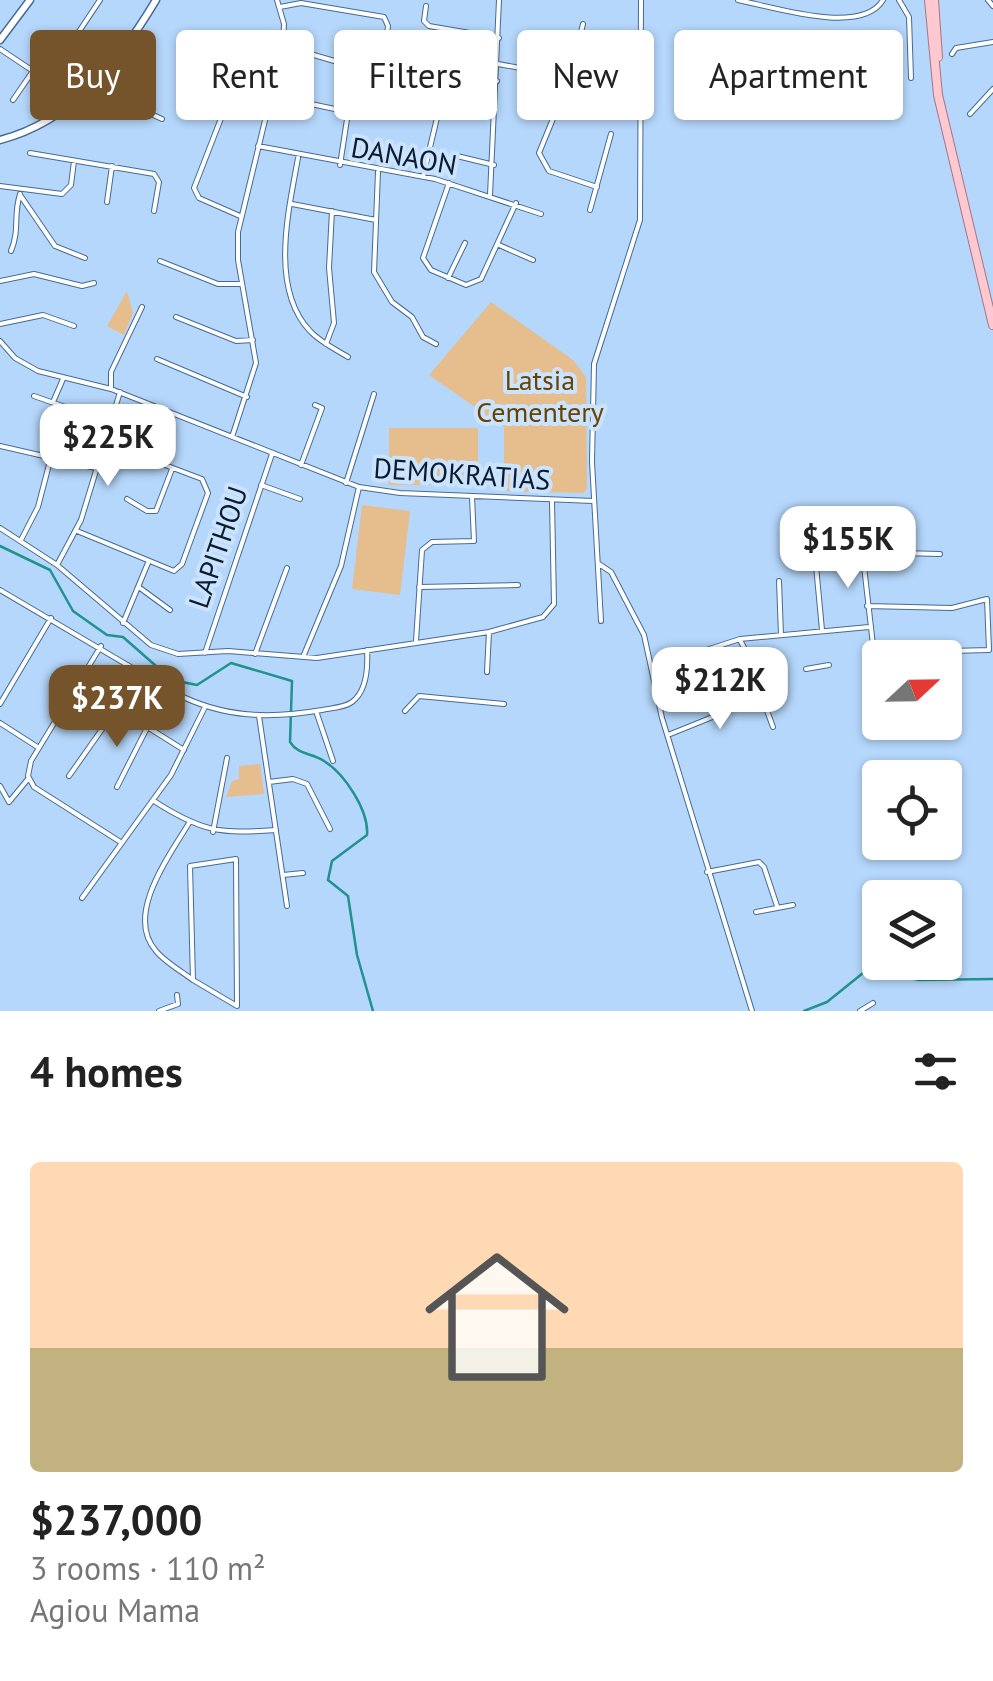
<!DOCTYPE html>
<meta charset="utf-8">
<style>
body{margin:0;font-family:"PT Sans",sans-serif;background:#f2f2f2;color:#222;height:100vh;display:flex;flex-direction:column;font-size:38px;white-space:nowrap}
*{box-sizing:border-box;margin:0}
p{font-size:32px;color:#767676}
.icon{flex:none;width:55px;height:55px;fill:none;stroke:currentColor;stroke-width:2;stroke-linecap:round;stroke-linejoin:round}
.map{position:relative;height:1011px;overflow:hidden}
.sheet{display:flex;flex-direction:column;background:#fff;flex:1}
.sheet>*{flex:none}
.hud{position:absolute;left:30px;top:30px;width:935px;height:90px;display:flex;gap:20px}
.needle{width:65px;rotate:68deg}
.buttons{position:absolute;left:862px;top:640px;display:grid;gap:20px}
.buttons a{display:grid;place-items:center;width:100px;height:100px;border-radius:10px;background:#fff;box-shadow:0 2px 8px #0004;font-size:50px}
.price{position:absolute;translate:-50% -85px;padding:0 22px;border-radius:20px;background:#fff;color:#222;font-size:32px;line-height:65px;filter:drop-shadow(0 2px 5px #0008)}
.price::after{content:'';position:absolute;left:50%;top:60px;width:30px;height:22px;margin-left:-15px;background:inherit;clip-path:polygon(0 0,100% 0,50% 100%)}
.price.current{background:#75542b;color:#fff}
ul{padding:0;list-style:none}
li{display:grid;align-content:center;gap:20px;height:530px;padding:0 30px}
li span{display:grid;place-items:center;height:310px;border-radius:10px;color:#555}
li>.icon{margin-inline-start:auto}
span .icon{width:180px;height:180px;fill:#fffc;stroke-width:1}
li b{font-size:42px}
h2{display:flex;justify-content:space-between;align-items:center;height:120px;padding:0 30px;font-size:42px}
.pill{padding:0 35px;border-radius:10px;background:#fff;box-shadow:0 2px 8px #0004;font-size:35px;line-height:90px}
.pill.current{background:#75542b;color:#fff}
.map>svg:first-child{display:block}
.green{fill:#e6bd8c}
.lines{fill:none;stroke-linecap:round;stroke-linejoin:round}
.stream{stroke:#21928e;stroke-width:2.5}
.street-casing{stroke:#456b93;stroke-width:6}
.secondary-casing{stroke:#456b93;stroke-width:9}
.primary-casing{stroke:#a87481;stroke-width:10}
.street{stroke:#fff;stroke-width:4}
.secondary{stroke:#fff;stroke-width:6}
.primary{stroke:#fdc8d0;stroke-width:8}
.labels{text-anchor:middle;stroke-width:8;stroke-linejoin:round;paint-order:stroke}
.street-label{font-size:28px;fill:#0b1b2b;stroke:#cae3ff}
.park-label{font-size:28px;fill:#6a4200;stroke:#cae3ff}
</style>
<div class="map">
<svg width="993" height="1011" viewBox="0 0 993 1011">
<rect width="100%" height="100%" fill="#b5d7fb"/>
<path class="green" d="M127,291l6,22 -9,22 -17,-9z
M491,302l82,58 13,17 1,111 -3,5 -80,-2v-64l-75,-52z
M389,428h89v57h-89z
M362,505l48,6 -10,84 -48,-6z
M260,764l4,30 -38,3 6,-16 7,-2v-13z"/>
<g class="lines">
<path class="stream" d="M0,546l50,24 23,41 34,24 16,2 49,43 25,5 34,-22 61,18 -2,61c8,13 22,11 34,19 21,13 45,50 43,74l-35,26 -4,19 20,16 9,59 16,56
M804,1011l23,-9 41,-33 51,11 74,-1"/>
<defs>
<path id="street" d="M738,0c35,7 124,36 145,0
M899,0l10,17 2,61
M988,0l5,6
M426,6l-2,15 5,5 70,12
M280,7l21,-4 83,14 4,9 -6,49
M583,24l-13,53 -31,76 10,18 48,16
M283,46l72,21 -15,98
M0,49l33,22 21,-2 46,-69
M952,54l4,-6 37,-6
M64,57l33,23
M498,64l72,13 71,25
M94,88l68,31
M232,90l-38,98 5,10 41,18
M13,100l20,-29
M118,102l27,-66
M311,104l38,8
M970,114l23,-25
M258,146l177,33 106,35
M30,153l124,21 5,8 -5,29
M453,155l41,10
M298,158c-9,51 -29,130 12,173 10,11 25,18 38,26
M378,172l-4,100 18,30 20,15 11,20 13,7
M423,177l22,-93 11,-5 41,2
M449,183l-26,75 8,12 35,15 15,-6 35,-76
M0,186l62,8 9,-9 3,-24
M20,195l35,51 30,12
M490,195l9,-195
M107,202l5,-36
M292,204l84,16
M590,210l21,-76
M499,245l34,15
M11,251c9,-22 2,-35 9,-57
M160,261l58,23h24
M448,278l17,-35
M0,281l34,-7 48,12 12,-3
M176,317l60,24 17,-1
M0,324l43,-9 31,11
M0,341l15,17 23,13 73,18 248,98 41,6 193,8
M326,344l8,-21 -5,-55 3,-57
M157,359l90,38
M111,389v-17l31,-65
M34,396l34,12
M53,402l10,-23
M232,437l24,-74 -18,-103v-28l45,-186 1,-22 -7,-24
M0,446l96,22
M301,465l21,-57 -7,-3
M346,483l28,-89
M261,485l39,14
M127,499l20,12h9l16,-42
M0,528l57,37 94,80 27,9 50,-3 89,7 172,-26 54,-15 11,-13 -2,-103
M77,531l97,40 8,-7 26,-71 -6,-14 -98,-37
M860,531l13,114
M21,540l17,-33 13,-50
M862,552l78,2
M815,555l7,75
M599,564l12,8 33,63 18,83 90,293
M57,565l24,-45 39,-128
M779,581l2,54
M419,587l99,-2
M140,588l30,22
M0,590l175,103c48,25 95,26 147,17 9,-2 22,-2 30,-8 15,-11 16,-35 15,-52
M867,606l85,2 35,-9 2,51 -77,2
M601,621l-9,-159 2,-98 46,-144 1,-220
M123,623l25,-60
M740,640l12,23
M416,641l6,-91 10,-8 42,-1 -2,-44
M101,646l-70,115 -3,15 6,11 88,56
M205,653l67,-199
M255,654l32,-86
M303,657l38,-91 18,-79
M651,668l89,-29 129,-12
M806,669l23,-4
M487,672l2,-40
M79,684l105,66
M0,704l51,-86
M316,711l17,50
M405,711l14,-15 85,8
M259,716l28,190
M0,723l39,25
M668,735l94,-38 11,30
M69,776l48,-68
M269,782l24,-3 14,5 23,45
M0,786l9,16 19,-23
M117,787l30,-59
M154,801c48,31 66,33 122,29
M189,823c-19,32 -65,92 -33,128 9,11 25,20 37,29l-3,-114 46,-7 1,147 -44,-26
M213,832l14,-74
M707,872l52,-10 5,5 13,39
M283,875l20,-2
M82,898l89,-123 34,-68
M756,912l37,-7
M159,1011l19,-7 -1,-9
M860,1011l13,-8"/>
<path id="secondary" d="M0,40l30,-40
M0,140c73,-19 119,-78 156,-140"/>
<path id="primary" d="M929,0l9,95 55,230
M934,0l4,57"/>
</defs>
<use href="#street" class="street-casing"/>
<use href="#secondary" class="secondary-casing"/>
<use href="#primary" class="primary-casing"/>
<use href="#street" class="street"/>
<use href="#secondary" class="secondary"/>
<use href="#primary" class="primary"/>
</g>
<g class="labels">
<g class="street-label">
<text transform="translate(404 156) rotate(10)" y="10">DANAON</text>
<text transform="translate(462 474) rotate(4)" y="10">DEMOKRATIAS</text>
<text transform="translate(218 547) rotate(-71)" y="10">LAPITHOU</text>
</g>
<g class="park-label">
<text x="540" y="390">Latsia<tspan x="540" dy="32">Cementery</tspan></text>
</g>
</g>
</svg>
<div class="buttons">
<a><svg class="needle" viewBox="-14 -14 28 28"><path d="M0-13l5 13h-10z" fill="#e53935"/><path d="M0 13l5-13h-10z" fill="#767676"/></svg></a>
<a><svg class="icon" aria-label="locate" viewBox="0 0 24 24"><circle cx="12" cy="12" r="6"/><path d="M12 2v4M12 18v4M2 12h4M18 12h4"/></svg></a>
<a><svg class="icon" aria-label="layers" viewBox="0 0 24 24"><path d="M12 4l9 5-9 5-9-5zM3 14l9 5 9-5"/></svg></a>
</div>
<b class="price" style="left:108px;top:489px">$225K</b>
<b class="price" style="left:848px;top:591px">$155K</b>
<b class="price" style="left:720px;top:732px">$212K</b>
<b class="price current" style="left:117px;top:750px">$237K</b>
<div class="hud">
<a class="pill current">Buy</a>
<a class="pill">Rent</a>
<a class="pill">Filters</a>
<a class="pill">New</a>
<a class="pill">Apartment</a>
</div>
</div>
<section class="sheet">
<h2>4 homes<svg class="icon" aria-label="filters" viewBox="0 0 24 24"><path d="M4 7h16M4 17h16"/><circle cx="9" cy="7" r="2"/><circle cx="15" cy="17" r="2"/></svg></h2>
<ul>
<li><span style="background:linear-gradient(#ffd9b3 60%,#c2b280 0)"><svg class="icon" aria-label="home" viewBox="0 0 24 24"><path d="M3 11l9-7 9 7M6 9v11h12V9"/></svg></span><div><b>$237,000</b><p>3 rooms · 110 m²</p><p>Agiou Mama</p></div></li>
</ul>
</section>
